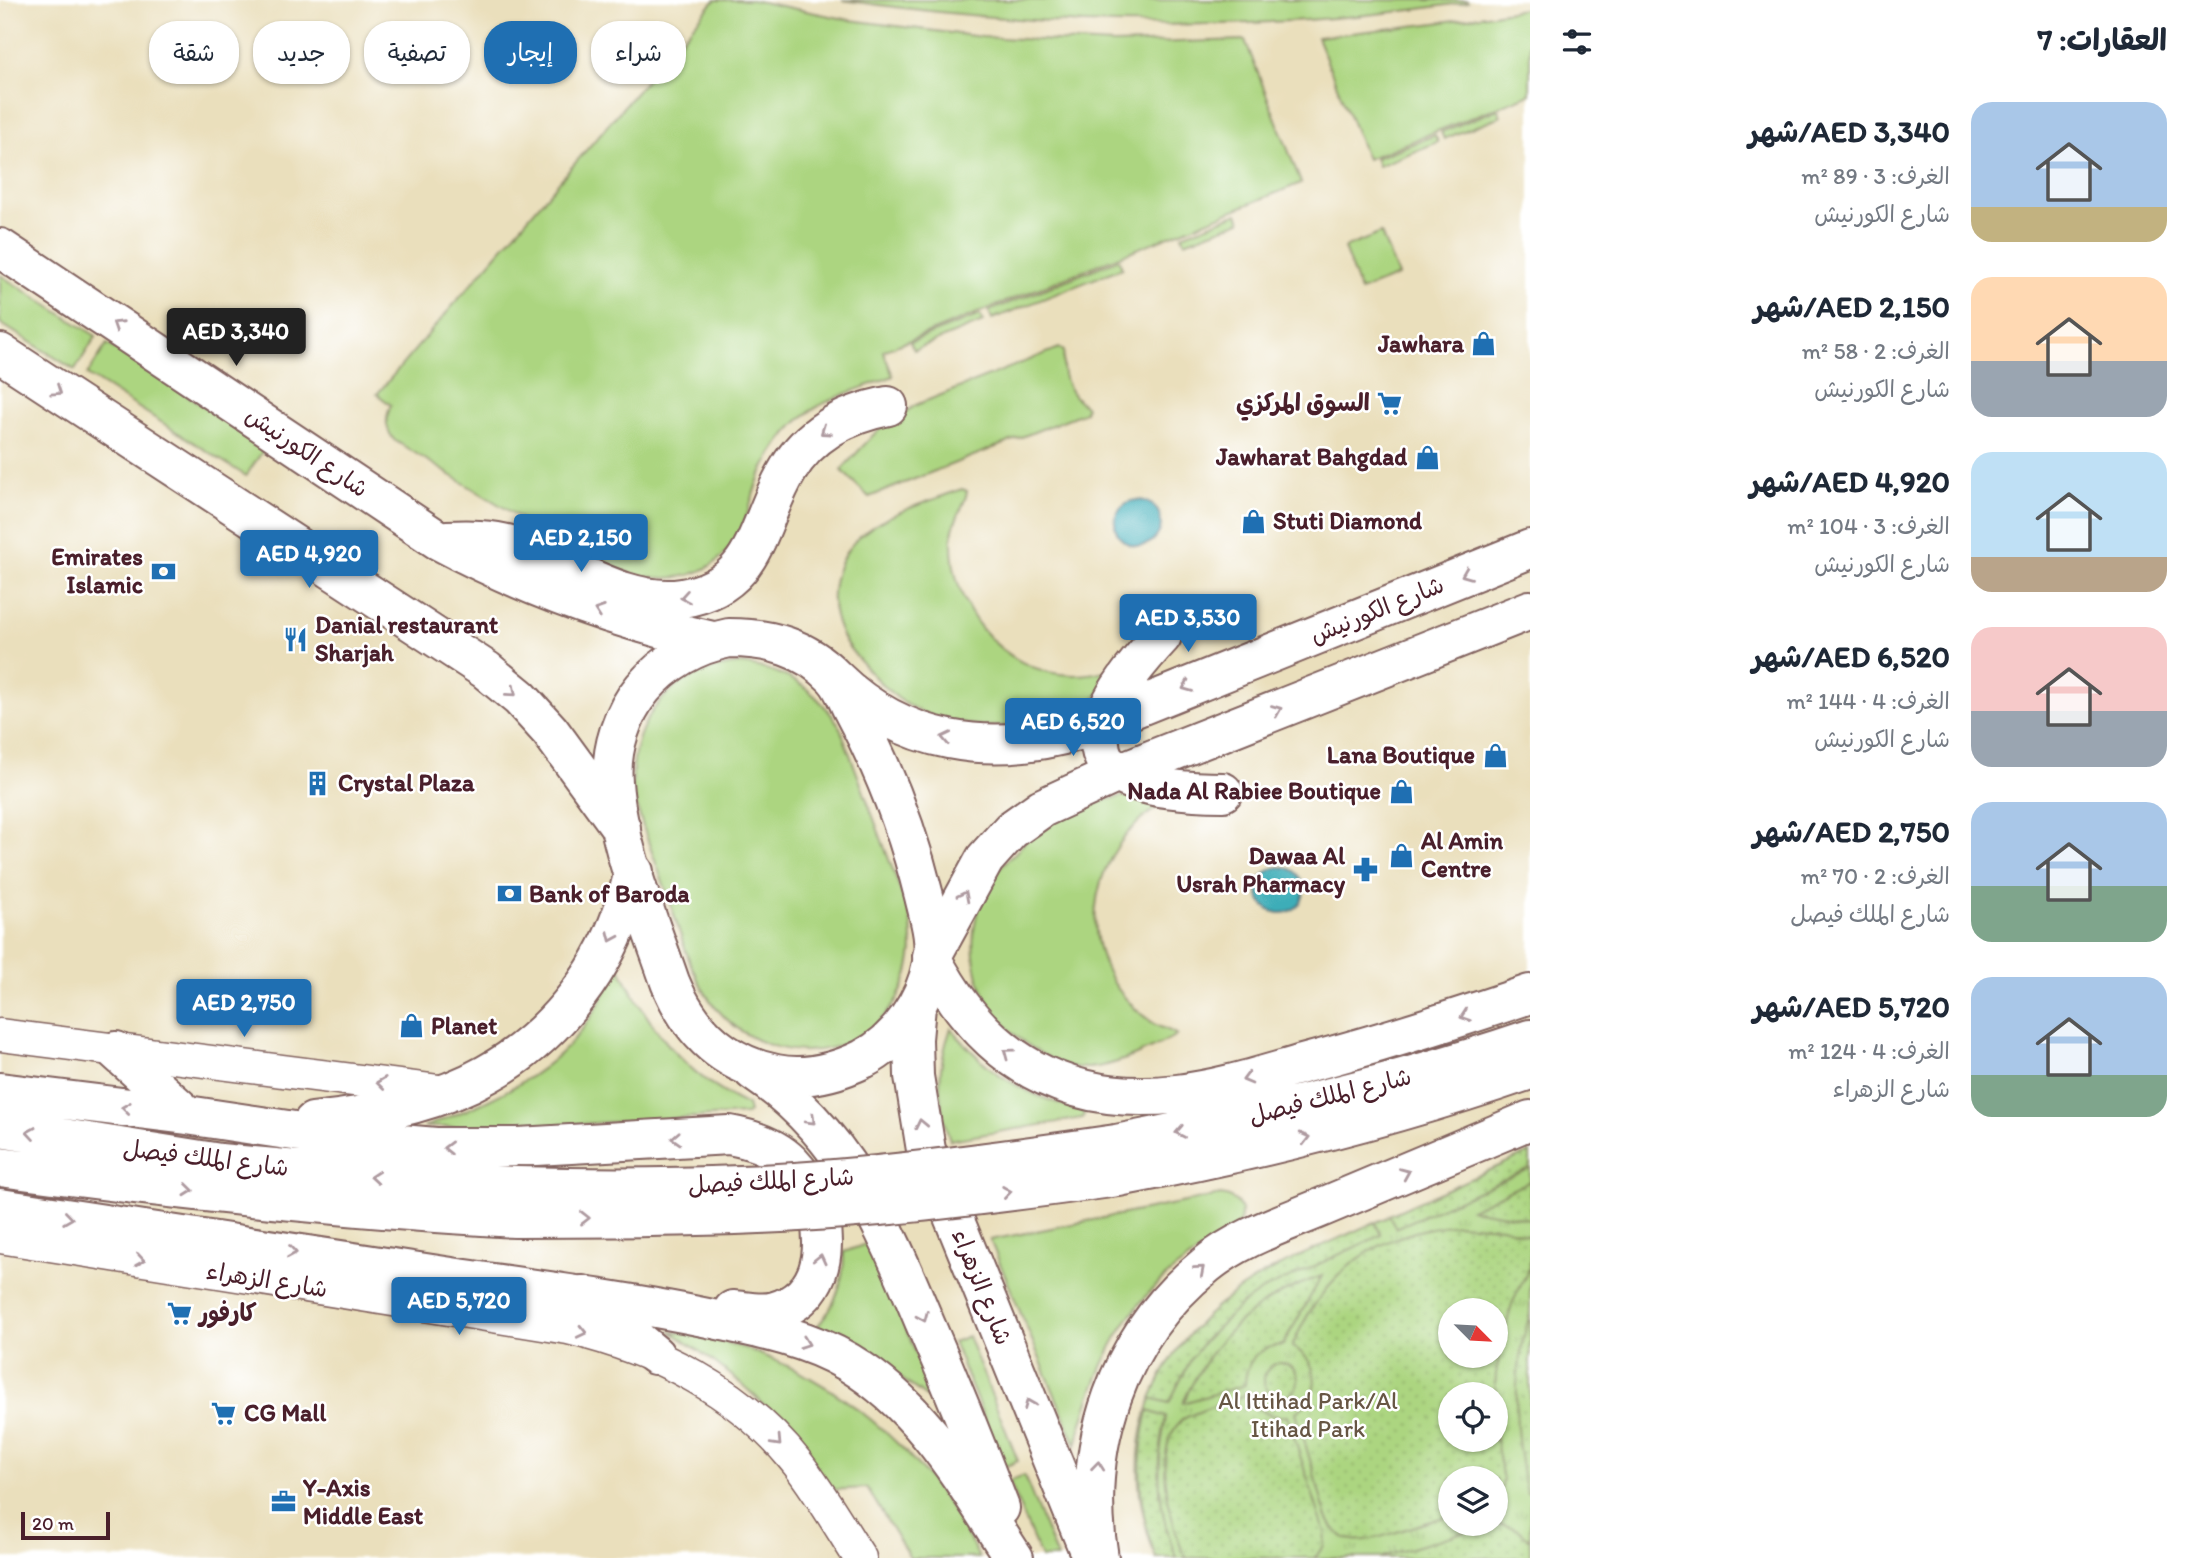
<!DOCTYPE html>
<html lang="ar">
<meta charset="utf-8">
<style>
body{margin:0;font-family:Itim,"Playpen Sans Arabic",sans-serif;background:#f2f2f3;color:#1f2937;direction:rtl;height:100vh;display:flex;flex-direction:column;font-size:26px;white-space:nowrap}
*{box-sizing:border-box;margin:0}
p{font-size:23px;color:#747a83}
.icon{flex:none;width:38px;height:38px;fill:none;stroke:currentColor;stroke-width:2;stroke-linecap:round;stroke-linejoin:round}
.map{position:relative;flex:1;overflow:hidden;direction:ltr}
.panel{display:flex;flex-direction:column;background:#fff;width:665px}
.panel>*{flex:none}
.top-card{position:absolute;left:21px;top:21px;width:665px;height:63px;direction:rtl;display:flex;gap:14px}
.needle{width:46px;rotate:114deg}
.fabs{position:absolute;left:1438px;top:1298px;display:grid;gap:14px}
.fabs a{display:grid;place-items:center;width:70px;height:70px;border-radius:50%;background:#fff;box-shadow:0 2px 5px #0004;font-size:35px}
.scale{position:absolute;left:21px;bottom:18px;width:89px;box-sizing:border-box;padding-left:7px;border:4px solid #4a1f2b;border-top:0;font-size:19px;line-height:24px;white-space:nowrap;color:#4a1f2b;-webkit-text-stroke:5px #fff;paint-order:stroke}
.price{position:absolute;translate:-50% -60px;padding:0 16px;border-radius:7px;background:#1f6fb2;color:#fff;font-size:23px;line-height:46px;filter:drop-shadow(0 2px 4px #0008)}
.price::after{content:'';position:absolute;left:50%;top:42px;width:21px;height:16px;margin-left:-10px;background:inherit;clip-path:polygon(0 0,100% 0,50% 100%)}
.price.on{background:#222;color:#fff}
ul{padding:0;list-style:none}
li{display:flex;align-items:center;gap:21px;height:175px;padding:0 28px}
li span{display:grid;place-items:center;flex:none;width:196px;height:140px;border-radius:21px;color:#555}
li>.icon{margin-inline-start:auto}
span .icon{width:84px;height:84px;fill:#fffc;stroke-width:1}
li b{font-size:30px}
h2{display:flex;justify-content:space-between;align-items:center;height:84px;padding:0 28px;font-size:30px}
.chip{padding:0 24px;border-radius:28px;background:#fff;box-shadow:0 2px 5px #0004;font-size:24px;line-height:63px}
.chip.on{background:#1f6fb2;color:#fff}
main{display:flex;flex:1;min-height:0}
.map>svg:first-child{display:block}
.grass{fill:#acd580;stroke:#7b7a56;stroke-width:2}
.park{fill:url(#park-tufts);stroke:#7b7a56;stroke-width:2;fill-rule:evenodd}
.garden{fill:url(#garden-dots);stroke:#7b7a56;stroke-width:2;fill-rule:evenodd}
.water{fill:#3cadb8;stroke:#436672;stroke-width:2}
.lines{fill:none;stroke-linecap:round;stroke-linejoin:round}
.minor-casing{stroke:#82625e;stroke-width:35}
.secondary-casing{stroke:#82625e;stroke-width:42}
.primary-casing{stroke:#82625e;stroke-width:42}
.minor{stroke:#fff;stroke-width:32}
.secondary{stroke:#fff;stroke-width:38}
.primary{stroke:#fff;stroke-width:38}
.primary-bridge-casing{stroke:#82625e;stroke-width:42;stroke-linecap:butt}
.primary-bridge{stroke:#fff;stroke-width:38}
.oneway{stroke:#ae9aa0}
.labels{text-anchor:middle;stroke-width:5;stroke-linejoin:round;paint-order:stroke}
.poi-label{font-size:24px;font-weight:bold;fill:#4a1f2b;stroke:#fff;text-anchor:start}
.street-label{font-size:24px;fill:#4a1f2b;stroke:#fff}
.park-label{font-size:24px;fill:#675644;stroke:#fff}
</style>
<main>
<section class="panel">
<h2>العقارات: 7<svg class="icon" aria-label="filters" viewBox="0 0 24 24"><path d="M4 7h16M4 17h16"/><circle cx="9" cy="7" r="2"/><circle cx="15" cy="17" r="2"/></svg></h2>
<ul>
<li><span style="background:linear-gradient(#a9c7e8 75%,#c2b280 0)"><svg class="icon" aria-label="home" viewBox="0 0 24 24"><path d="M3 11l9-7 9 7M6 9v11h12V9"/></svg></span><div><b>AED 3,340/شهر</b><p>الغرف: 3 · 89 m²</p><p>شارع الكورنيش</p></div></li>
<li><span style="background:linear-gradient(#ffd9b3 60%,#9aa5b1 0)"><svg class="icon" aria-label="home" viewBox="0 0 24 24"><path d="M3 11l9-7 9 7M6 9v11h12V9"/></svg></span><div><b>AED 2,150/شهر</b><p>الغرف: 2 · 58 m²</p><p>شارع الكورنيش</p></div></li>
<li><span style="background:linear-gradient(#bfe0f5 75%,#b9a48a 0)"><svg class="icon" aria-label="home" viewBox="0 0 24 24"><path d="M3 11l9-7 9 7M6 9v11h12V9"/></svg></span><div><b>AED 4,920/شهر</b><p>الغرف: 3 · 104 m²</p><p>شارع الكورنيش</p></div></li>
<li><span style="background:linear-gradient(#f6c9c9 60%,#9aa5b1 0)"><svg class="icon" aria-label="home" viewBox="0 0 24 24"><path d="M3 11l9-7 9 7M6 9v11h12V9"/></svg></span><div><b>AED 6,520/شهر</b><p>الغرف: 4 · 144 m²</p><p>شارع الكورنيش</p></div></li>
<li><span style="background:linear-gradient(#a9c7e8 60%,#7fa58c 0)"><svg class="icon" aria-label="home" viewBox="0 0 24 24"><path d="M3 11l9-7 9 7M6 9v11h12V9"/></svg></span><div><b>AED 2,750/شهر</b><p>الغرف: 2 · 70 m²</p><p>شارع الملك فيصل</p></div></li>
<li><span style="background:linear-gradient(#a9c7e8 70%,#7fa58c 0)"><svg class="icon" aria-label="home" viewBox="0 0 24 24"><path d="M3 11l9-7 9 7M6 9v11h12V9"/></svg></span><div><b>AED 5,720/شهر</b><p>الغرف: 4 · 124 m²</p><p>شارع الزهراء</p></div></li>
</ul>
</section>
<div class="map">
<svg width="1530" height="1558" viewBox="0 0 1530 1558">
<defs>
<pattern id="park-tufts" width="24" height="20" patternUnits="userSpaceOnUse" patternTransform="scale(1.75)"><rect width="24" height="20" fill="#acd580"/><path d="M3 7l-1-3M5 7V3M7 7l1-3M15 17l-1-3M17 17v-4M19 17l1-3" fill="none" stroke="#96b66f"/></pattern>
<pattern id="garden-dots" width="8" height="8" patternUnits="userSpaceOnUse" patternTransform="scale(1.75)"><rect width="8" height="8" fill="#acd580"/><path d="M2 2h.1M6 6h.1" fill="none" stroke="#96b66f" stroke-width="1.8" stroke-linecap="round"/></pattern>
</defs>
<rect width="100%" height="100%" fill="#fff"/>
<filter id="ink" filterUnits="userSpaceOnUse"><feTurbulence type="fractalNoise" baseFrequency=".0143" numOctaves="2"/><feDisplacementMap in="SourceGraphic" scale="14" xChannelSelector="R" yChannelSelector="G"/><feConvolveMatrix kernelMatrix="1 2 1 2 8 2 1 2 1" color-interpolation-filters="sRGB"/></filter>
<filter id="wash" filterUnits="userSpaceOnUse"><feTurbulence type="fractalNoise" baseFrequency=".00686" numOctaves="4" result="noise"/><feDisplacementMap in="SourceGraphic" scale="28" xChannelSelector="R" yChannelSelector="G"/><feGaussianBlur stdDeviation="1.57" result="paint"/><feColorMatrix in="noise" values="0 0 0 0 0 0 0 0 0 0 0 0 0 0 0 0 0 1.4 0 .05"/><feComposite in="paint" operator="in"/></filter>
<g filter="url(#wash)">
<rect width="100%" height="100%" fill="#eadfbc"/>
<path class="grass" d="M715,0h37l98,20 132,17 131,7 132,-4 56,143 -418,168 10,25c-24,10 -51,17 -74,30 -27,14 -47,45 -60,72 -8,19 -11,42 -22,60 -56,89 -174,7 -234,-31 -37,-22 -73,-45 -109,-67 -9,-12 -9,-21 -3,-35l-14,-11z
M842,0h625l1,2c-211,33 -416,28 -626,-2z
M1530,8v86l-163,65 -50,-122 119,-14z
M1498,109l3,7 -57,23 -3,-7z
M1435,135l3,7 -60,24 -3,-8z
M1238,213l3,8 -56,21 -3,-7z
M1381,233l17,43 -38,15 -16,-43z
M1119,259l3,9 -130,51 -3,-8z
M0,275l96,61 -21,34 -75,-47z
M980,315l3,7 -69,28 -4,-8z
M107,344l159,102 -20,30 -159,-101z
M1059,348l5,3c-4,24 3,41 22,56l-1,5 -216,85 -28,-27 35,-38 40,-27z
M962,489l5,2c0,11 -14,28 -15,45 -3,70 47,137 121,139 12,0 25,-2 37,-5 -2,6 -4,15 -8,20 -11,16 -38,25 -55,29 -42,12 -91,9 -130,-9 -20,-10 -34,-24 -49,-40 -9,-11 -20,-21 -26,-34 -18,-36 -9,-79 23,-104 27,-21 66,-31 97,-43z
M742,664c46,7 71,23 97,61l71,191c2,14 3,28 1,42 -15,98 -131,124 -194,51 -27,-31 -37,-78 -50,-116 -12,-33 -26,-67 -34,-101 -5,-72 37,-123 109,-128z
M1135,794l27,11c-70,40 -91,137 -33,197 8,9 19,18 29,24 7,3 14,5 19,9 -23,13 -63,32 -89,33 -26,1 -42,-11 -63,-25 -55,-40 -68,-113 -30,-170 5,-7 13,-13 19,-19 8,-8 16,-20 26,-26 29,-17 62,-29 95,-34z
M617,962c29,62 66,113 130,143l2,7 -3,2 -217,13h-105c90,-34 162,-68 193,-165z
M951,1028c37,46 73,67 130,82l3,3 -1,5 -133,22c-14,-39 -13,-74 1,-112z
M1221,1195c17,2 25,15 17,30 -24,18 -52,34 -75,54 -48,43 -72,106 -87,166l-86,-205z
M871,1242l65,162 -57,-42 -63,-34c20,-23 28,-46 28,-76z
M670,1331c16,3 32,5 47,9 115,31 211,111 262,218h-69l-43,-70 -39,2c-15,-20 -28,-42 -43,-62 -32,-39 -73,-69 -115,-97z
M968,1336l50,125 -14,6 -51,-125z
M1024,1475l33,83h-16l-32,-77z"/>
<path class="park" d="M1530,1152v406h-374c-7,-21 -13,-41 -16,-63 -12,-99 46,-177 129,-224zM1451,1311h45v45h-45zM1451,1395h45v45h-45zM1451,1479h45v45h-45z"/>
<path class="garden" d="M1530,1152v16l-134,60 -7,-13z
M1530,1181v38l-59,-10z
M1375,1222l6,13 -120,56 -20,14 -35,34 -15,20 -22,44 -18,-5c45,-107 127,-131 224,-176z
M1458,1224l44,3 28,9v30l-18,38 -9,34 -7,35 -1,22h-44v45h45l7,40 -1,7 -6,11v-19h-45v36c-18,5 -36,11 -54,17 -30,9 -56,19 -71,-17l-30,-103c27,-17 24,-52 -4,-65 31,-75 85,-115 166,-123zM1451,1311h45v45h-45z
M1322,1276l-39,69c-24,1 -38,16 -38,40l-62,18c30,-68 70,-103 139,-127z
M1530,1313v179l-3,1c-15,-62 -15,-120 3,-180z
M1264 1380a17 17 0 1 1 34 0a17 17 0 1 1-34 0Z
M1247,1394c9,17 22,24 40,22l38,116 -1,14 -10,12h-127l-4,-6c-13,-34 -32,-105 -1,-132 6,-6 54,-21 65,-26z
M1148,1411l18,6c-11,50 -9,94 11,141h-21c-19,-49 -20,-97 -8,-147z
M1490,1524c17,0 28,3 40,16v18h-151z"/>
<path class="water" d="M1115 523a23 23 0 1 1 46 0a23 23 0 1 1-46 0Z
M1258 890a23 23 0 1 1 46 0a23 23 0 1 1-46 0Z"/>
</g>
<g filter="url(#ink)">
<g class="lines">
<defs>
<path id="minor" d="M0,1035l447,57
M0,1237l568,91c88,21 173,63 230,136 23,30 42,63 62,94"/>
<path id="secondary" d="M0,248l438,292c88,47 177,80 275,101
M0,353l486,317 34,28 30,33 71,97
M447,540c22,-1 43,-1 64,5 54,15 113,62 171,53 77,-12 74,-76 106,-128 22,-37 58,-56 100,-64
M1162,636c-25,27 -95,104 -44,137 25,16 76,19 105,19
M836,679c67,65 154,78 242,52l452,-182
M932,956l53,-97 26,-29 31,-22 76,-35 412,-163"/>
<path id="primary" d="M729,638c40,0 76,9 105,39 8,8 13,22 18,32 32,59 56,122 72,187 5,21 13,46 8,67 -7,39 -34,78 -69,96 -27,13 -57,21 -87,15 -52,-10 -86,-43 -106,-92 -20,-59 -53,-138 -57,-200 -3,-32 9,-69 30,-94 23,-27 51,-43 86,-50z
M933,961c52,98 131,146 244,133 44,-5 86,-19 129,-31 76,-20 150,-44 224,-69
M916,1006l-3,33 1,37 12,74 161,396
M116,1051l71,64
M753,1071c92,61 130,152 171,250 27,62 52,124 76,187
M0,1092l187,23 167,25 82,7h82l211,-12c23,4 45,11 62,28 38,39 50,129 -16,148 -13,4 -29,0 -42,-1
M313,1122c58,-6 123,-19 174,-48 62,-34 112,-95 135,-161 5,-13 8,-27 12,-41
M0,1128l220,35 209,19 87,4
M1116,1144c140,-27 279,-59 414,-105
M0,1167c171,23 344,42 516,51
M1118,1177c140,-26 277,-60 412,-107
M0,1208c153,22 305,48 458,70 84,12 167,23 250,40 48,10 98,19 140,44 78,47 117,122 166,196
M583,1295l72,60
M1099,1558c-19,-112 19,-222 107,-293 34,-28 79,-42 119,-59 68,-29 137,-57 205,-86"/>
</defs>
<use href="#minor" class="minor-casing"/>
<use href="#secondary" class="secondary-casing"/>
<use href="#primary" class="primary-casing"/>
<use href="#minor" class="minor"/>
<use href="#secondary" class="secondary"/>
<use href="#primary" class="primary"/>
<defs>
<path id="primary-bridge" d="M516,1186c75,2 149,2 224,-1 126,-5 251,-23 376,-41
M516,1218c121,0 243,-1 363,-12 80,-7 159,-18 239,-29"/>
</defs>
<use href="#primary-bridge" class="primary-bridge-casing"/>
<use href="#primary-bridge" class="primary-bridge"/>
</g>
<defs><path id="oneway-chevron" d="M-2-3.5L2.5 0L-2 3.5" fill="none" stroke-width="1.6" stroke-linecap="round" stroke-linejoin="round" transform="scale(1.75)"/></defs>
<g class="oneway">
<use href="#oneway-chevron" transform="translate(117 325) rotate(-147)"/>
<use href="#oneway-chevron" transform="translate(57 391) rotate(34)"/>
<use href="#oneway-chevron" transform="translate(825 431) rotate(145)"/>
<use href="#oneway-chevron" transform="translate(1466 574) rotate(158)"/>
<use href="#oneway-chevron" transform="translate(685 597) rotate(170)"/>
<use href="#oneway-chevron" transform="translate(599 611) rotate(-161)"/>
<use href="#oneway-chevron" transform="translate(1187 687) rotate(158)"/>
<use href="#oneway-chevron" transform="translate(512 692) rotate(40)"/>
<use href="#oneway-chevron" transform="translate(1277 710) rotate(-22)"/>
<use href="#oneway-chevron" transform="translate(946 738) rotate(-168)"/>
<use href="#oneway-chevron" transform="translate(964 896) rotate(-63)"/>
<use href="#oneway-chevron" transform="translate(612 937) rotate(114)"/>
<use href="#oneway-chevron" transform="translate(1465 1016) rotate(161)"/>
<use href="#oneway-chevron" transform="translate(1008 1053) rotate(-143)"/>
<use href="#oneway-chevron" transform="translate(1247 1079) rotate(165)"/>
<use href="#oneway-chevron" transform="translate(381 1083) rotate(-173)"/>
<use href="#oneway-chevron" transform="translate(126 1108) rotate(-173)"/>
<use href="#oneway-chevron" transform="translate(811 1120) rotate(45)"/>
<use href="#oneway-chevron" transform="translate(921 1124) rotate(-102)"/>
<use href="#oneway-chevron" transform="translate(1180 1132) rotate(169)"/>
<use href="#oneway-chevron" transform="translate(31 1133) rotate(-171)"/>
<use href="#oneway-chevron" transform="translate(676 1138) rotate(177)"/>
<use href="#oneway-chevron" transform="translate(1305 1138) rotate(-14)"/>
<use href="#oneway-chevron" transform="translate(448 1148) rotate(-179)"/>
<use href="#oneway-chevron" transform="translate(1405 1173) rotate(-23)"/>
<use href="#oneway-chevron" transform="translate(375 1177) rotate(-175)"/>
<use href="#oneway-chevron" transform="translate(189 1190) rotate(6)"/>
<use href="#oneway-chevron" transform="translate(1007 1192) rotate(-8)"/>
<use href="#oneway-chevron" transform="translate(68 1218) rotate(8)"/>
<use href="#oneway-chevron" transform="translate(585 1218)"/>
<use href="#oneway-chevron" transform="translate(292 1252) rotate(9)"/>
<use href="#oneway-chevron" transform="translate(820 1259) rotate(-77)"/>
<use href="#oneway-chevron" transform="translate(140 1260) rotate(9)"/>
<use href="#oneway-chevron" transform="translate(1200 1270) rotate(-41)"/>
<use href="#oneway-chevron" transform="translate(923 1317) rotate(67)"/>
<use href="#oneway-chevron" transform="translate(582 1332) rotate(13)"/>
<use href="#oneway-chevron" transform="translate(805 1343) rotate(20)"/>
<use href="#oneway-chevron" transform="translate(1029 1404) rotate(-112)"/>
<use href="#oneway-chevron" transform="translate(777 1442) rotate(47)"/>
<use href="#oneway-chevron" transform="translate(1098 1466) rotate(-84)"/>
</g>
</g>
<defs>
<symbol id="shop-bare" viewBox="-9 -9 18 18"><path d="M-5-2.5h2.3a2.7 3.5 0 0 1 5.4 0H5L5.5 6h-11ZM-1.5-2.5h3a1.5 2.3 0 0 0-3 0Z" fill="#1f6fb2" stroke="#fff" stroke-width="2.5" paint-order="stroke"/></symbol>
<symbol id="supermarket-bare" viewBox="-9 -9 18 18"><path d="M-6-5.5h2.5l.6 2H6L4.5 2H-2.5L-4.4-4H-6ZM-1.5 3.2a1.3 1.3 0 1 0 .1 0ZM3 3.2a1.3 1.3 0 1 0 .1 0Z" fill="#1f6fb2" stroke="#fff" stroke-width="2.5" paint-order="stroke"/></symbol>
<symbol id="bank-bare" viewBox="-9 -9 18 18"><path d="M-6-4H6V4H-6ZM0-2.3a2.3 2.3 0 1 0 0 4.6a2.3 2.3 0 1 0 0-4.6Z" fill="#1f6fb2" stroke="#fff" stroke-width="2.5" paint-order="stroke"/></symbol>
<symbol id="restaurant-bare" viewBox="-9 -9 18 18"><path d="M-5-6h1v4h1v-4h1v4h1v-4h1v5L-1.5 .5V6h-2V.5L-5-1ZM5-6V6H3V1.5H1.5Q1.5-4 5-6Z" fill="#1f6fb2" stroke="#fff" stroke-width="2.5" paint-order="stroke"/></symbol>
<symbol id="building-bare" viewBox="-9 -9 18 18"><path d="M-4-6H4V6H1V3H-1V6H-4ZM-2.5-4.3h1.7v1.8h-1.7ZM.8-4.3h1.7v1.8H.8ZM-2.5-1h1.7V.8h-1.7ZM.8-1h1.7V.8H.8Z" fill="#1f6fb2" stroke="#fff" stroke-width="2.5" paint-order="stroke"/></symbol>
<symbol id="pharmacy-bare" viewBox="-9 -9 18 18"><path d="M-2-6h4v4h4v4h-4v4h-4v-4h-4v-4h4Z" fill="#1f6fb2" stroke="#fff" stroke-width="2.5" paint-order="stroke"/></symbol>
<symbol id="office-bare" viewBox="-9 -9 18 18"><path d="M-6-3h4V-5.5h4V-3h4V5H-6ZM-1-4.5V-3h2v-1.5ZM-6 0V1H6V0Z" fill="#1f6fb2" stroke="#fff" stroke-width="2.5" paint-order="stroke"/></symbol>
</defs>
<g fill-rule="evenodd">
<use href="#shop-bare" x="1466" y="326" width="35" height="35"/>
<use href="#supermarket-bare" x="1372" y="386" width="35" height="35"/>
<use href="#shop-bare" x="1410" y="440" width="35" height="35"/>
<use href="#shop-bare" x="1236" y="504" width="35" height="35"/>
<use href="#bank-bare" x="146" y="554" width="35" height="35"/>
<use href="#restaurant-bare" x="278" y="622" width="35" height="35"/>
<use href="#shop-bare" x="1478" y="738" width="35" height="35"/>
<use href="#building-bare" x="300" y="766" width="35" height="35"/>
<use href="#shop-bare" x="1384" y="774" width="35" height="35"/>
<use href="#shop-bare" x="1384" y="838" width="35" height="35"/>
<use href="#pharmacy-bare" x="1348" y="852" width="35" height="35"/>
<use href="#bank-bare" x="492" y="876" width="35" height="35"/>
<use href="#shop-bare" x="394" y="1008" width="35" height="35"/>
<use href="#supermarket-bare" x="162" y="1296" width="35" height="35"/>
<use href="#supermarket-bare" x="206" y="1396" width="35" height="35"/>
<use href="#office-bare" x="266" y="1484" width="35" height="35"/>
</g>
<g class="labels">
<g class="poi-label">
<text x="1464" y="352" text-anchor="end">Jawhara</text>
<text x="1370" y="411" text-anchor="end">السوق المركزي</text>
<text x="1407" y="465" text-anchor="end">Jawharat Bahgdad</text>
<text x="1273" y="529">Stuti Diamond</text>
<text x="143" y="565" text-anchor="end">Emirates<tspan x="143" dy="28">Islamic</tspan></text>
<text x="315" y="633">Danial restaurant<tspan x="315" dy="28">Sharjah</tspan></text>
<text x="1475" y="763" text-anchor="end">Lana Boutique</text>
<text x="338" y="791">Crystal Plaza</text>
<text x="1381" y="799" text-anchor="end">Nada Al Rabiee Boutique</text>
<text x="1421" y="849">Al Amin<tspan x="1421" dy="28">Centre</tspan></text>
<text x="1345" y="864" text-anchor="end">Dawaa Al<tspan x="1345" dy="28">Usrah Pharmacy</tspan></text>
<text x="529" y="902">Bank of Baroda</text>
<text x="431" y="1034">Planet</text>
<text x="199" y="1321">كارفور</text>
<text x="244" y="1421">CG Mall</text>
<text x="303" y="1496">Y-Axis<tspan x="303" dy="28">Middle East</tspan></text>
</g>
<g class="street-label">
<text transform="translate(307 452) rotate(34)" y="8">شارع الكورنيش</text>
<text transform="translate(1377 610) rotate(-22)" y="8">شارع الكورنيش</text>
<text transform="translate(1330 1096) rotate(-14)" y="8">شارع الملك فيصل</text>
<text transform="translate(206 1158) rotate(7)" y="8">شارع الملك فيصل</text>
<text transform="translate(771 1181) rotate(-3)" y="8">شارع الملك فيصل</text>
<text transform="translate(267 1280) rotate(9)" y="8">شارع الزهراء</text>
<text transform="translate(982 1287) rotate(68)" y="8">شارع الزهراء</text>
</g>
<g class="park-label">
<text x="1308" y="1409">Al Ittihad Park/Al<tspan x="1308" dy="28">Itihad Park</tspan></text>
</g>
</g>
</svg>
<div class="fabs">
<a><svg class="needle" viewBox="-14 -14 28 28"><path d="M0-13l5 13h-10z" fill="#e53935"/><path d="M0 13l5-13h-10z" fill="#747a83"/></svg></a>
<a><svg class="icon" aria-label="locate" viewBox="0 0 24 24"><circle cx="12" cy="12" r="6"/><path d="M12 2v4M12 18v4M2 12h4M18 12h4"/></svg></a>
<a><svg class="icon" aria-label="layers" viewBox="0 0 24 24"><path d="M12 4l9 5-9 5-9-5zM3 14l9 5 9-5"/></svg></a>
</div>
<div class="scale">20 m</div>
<b class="price on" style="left:236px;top:368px">AED 3,340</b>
<b class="price" style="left:581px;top:574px">AED 2,150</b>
<b class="price" style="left:309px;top:590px">AED 4,920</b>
<b class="price" style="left:1188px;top:654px">AED 3,530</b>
<b class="price" style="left:1073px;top:758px">AED 6,520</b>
<b class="price" style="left:244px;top:1039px">AED 2,750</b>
<b class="price" style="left:459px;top:1337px">AED 5,720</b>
<div class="top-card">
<a class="chip">شراء</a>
<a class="chip on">إيجار</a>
<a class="chip">تصفية</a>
<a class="chip">جديد</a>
<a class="chip">شقة</a>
</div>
</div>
</main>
